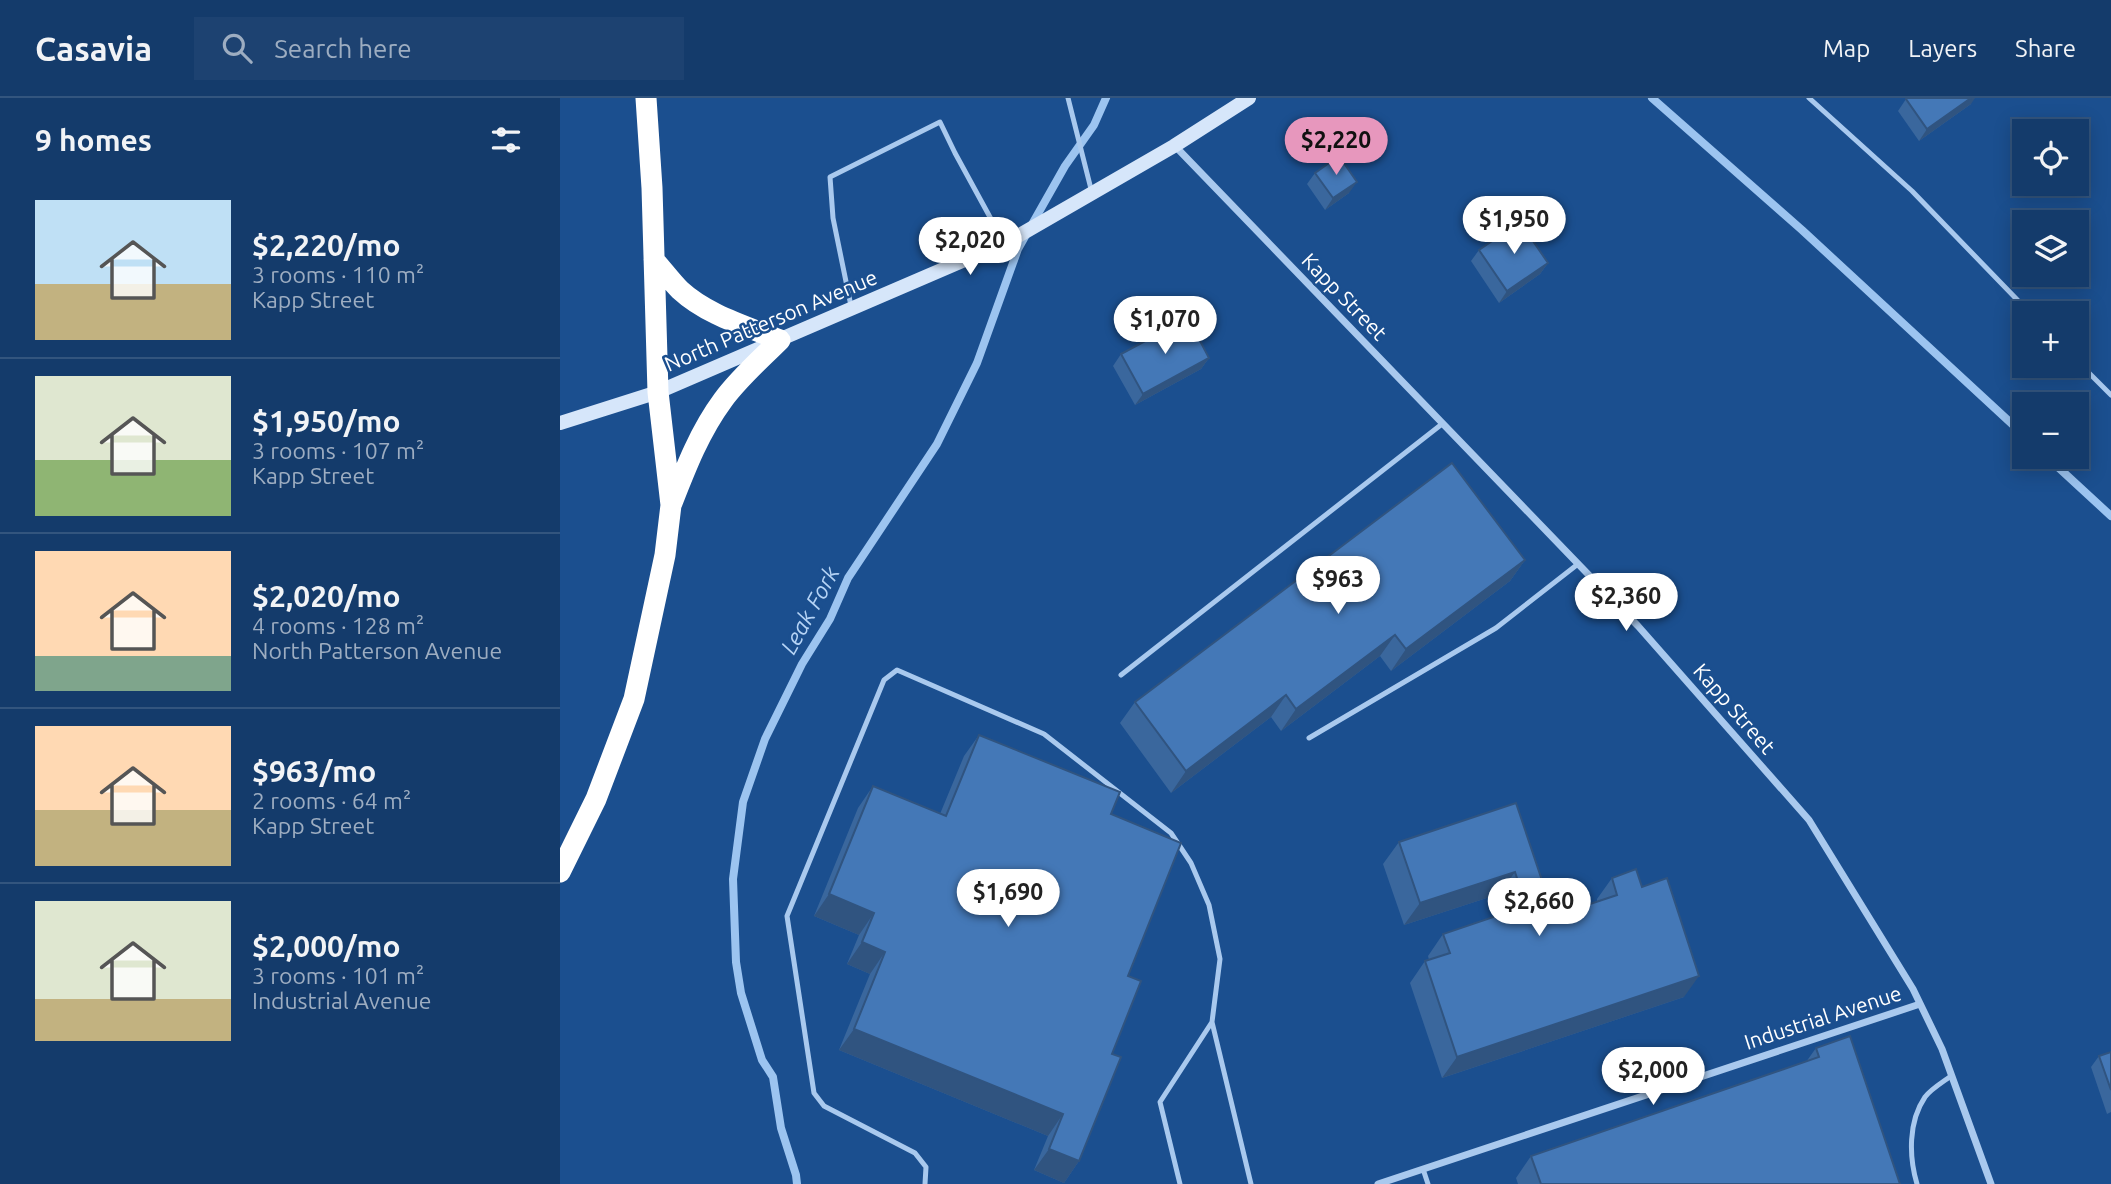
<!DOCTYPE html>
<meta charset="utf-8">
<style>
body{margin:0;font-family:Ubuntu,sans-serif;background:#1d4271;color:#f1f3f6;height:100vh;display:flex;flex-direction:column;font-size:26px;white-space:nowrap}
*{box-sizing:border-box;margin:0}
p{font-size:23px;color:#9dadc1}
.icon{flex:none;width:38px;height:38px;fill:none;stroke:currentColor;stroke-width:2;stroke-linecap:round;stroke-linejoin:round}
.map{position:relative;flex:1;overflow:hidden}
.sheet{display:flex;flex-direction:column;background:#143b6b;width:560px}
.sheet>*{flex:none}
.fabs{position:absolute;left:1452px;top:21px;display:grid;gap:14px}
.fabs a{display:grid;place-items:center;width:77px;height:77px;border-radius:0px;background:#143b6b;box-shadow:0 4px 18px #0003,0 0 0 2px #33557e;font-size:35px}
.price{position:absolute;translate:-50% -60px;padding:0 16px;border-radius:24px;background:#fff;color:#222;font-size:23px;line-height:46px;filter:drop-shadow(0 2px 4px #0008)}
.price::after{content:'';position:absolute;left:50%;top:42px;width:21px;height:16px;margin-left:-10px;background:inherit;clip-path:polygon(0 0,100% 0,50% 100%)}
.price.selected{background:#e797bd;color:#111}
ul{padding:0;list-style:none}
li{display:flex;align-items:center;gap:21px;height:175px;padding:0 35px}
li+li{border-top:2px solid #33557e}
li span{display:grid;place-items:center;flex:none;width:196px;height:140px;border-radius:0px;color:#555}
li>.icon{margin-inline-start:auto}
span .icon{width:84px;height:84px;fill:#fffc;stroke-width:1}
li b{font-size:30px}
h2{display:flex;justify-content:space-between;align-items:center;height:84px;padding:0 35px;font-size:30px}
header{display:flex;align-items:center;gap:42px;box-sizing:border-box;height:98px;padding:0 35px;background:#143b6b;border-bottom:2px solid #33557e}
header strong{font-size:33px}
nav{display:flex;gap:38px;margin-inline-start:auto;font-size:24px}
.search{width:490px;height:63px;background:#1d4271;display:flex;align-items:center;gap:18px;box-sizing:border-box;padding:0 24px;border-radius:0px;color:#9dadc1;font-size:26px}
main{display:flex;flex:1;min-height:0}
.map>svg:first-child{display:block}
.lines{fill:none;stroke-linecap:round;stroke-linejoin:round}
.stream{stroke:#9cc4f0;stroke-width:8}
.service{stroke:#a9c9ee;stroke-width:5}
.minor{stroke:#a9c9ee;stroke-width:7}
.secondary{stroke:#d6e6fa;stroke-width:14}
.motorway{stroke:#fff;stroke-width:21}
.wall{fill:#3a679d}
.shaded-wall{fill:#305480}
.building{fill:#4478b7;stroke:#305480;stroke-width:2}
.labels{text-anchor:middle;stroke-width:5;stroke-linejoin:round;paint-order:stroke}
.street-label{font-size:21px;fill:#fff;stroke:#1b4f8f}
.water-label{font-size:23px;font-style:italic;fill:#b5d3f5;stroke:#1b4f8f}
</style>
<header>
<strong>Casavia</strong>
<div class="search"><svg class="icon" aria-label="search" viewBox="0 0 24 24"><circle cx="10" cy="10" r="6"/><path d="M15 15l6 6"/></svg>Search here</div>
<nav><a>Map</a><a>Layers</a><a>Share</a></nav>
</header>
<main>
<section class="sheet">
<h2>9 homes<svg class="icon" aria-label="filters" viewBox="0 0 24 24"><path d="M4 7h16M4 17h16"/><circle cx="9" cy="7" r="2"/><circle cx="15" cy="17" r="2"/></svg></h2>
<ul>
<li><span style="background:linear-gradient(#bfe0f5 60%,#c2b280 0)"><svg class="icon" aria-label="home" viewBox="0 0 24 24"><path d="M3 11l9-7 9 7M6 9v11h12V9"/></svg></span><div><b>$2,220/mo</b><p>3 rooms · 110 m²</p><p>Kapp Street</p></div></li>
<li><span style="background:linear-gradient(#dfe7d0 60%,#8fb573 0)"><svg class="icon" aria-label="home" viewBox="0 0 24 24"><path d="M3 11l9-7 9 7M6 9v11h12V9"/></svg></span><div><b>$1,950/mo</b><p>3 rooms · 107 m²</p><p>Kapp Street</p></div></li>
<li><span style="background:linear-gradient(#ffd9b3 75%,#7fa58c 0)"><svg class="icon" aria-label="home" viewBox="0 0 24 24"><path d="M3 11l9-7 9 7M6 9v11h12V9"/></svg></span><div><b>$2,020/mo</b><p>4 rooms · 128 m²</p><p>North Patterson Avenue</p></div></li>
<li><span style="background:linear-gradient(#ffd9b3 60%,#c2b280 0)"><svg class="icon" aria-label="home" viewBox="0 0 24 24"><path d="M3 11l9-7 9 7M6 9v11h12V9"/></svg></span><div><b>$963/mo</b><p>2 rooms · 64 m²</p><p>Kapp Street</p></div></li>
<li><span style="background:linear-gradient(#dfe7d0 70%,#c2b280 0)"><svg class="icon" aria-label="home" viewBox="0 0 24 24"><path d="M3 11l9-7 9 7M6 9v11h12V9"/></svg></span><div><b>$2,000/mo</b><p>3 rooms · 101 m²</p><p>Industrial Avenue</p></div></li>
</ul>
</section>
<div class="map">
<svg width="1551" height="1086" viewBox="0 0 1551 1086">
<rect width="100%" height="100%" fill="#1b4f8f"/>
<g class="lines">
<path class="stream" d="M1092,0l150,132 223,206
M1487,359l64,59
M237,1086l-1,-9 -15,-47 -8,-51 -11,-17 -21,-67 -5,-31 -3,-83 10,-77 22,-63 37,-75 28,-45 18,-41 89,-134 40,-81 41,-114 47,-83 29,-41 12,-27"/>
<path class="service" d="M508,0l24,95
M1249,0l103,93 118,122
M291,208l-18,-88 -3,-41 110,-55 15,31 48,88
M1517,263l34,34
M561,577l321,-251
M749,640l187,-110 82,-64
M863,1071l5,15
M365,1086l1,-17 -11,-14 -91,-47 -10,-13 -27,-177 97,-236 13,-10 147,64 127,99 20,30 18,42 11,54 -8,63
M620,1086l-20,-82 52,-80 39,162
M1357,1086c-8,-27 -9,-62 8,-87 6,-8 18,-15 26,-21"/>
<path class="minor" d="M615,48l463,480 171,194 104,169 29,60 49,135
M818,1086l542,-180"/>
<path class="secondary" d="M0,325l98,-31 353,-152 163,-94 75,-48"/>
<path class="motorway" d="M94,162c9,10 17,21 26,30 27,25 66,36 100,50 -19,19 -41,38 -57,60 -23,31 -37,67 -51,103
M0,774l36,-73 38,-100 31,-144 6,-50 -13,-113 -6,-204 -6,-90"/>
</g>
<path class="wall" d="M1346,1l65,5 -52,37 -21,-30z
M755,75l34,20 -24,17 -18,-26z
M919,152l69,13 -8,11 -41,29 -28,-42z
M561,256l88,4 -8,11 -66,36 -22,-39z
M965,462l-15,21 -119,90 -11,-15 -99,75 -10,-14 -100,76 -51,-70 15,-21z
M419,637l132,79 17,162 -16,78 -33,107 -15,22 -30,-13 14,-34 -209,-86 31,-76 -23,-10 12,-29 -45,-19 44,-108 15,-22 67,28 24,-58z
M956,705l38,113 43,-15v-2l15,-21 72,119 -242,81 -32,-95 15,-22 4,-1 -1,-4 15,-22 63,-21 -7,-19 -95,31 -21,-61 16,-22z
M1256,950l84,136h-382l-2,-6 15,-22 275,-94z
M1551,954v60l-4,2 -16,-47 8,-11z"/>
<path class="shaded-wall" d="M1411,0h4l-4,6 -52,37 8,-12z
M797,84l-8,11 -24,17 8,-12z
M988,165l-8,11 -41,29 8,-12z
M649,260l-8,11 -66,36 8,-11z
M965,462l-15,21 -119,90 15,-22z
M835,537l-15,21 -99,75 15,-22z
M726,597l-15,22 -100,76 15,-22z
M955,774l-16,22 -95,31 16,-22z
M269,796l45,19 -15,22 -45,-19z
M302,844l23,10 -15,22 -23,-10z
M1139,878l-15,21 -242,81 15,-21z
M294,931l209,85 -15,22 -209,-86z
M489,1051l30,12 -15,22 -30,-13z"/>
<path class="building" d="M1347,0h64l-44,31 -21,-30z
M779,58l18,26 -24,16 -18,-25z
M960,124l28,41 -41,28 -28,-41z
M628,220l21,40 -66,36 -22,-40z
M892,365l73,97 -119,89 -11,-14 -99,74 -10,-14 -100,76 -51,-69z
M419,637l141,57 -9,22 70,29 -53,133 13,5 -29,73 9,3 -42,104 -30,-12 14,-35 -209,-85 31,-77 -23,-10 12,-29 -45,-19 44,-108 73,30z
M956,705l38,113 63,-21 -5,-17 24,-9 6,18 25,-9 32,98 -242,81 -32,-96 25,-8 -7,-19 83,-28 -11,-34 -95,31 -21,-61z
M1290,938l50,148h-359l-10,-28 288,-99 -3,-9z
M1551,954v38l-12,-34z"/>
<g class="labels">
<g class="street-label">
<text transform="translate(784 199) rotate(46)" y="7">Kapp Street</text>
<text transform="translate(211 223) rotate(-23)" y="7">North Patterson Avenue</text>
<text transform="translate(1174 611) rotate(49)" y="7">Kapp Street</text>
<text transform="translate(1263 920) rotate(-18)" y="7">Industrial Avenue</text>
</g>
<g class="water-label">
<text transform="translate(250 512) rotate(-61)" y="8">Leak Fork</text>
</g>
</g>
</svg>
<div class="fabs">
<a><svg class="icon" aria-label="locate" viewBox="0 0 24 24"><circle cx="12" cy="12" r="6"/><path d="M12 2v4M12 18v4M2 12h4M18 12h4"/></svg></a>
<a><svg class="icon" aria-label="layers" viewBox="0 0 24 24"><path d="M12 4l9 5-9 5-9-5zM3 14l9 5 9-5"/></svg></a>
<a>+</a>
<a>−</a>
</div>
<b class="price selected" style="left:776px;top:79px">$2,220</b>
<b class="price" style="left:954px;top:158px">$1,950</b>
<b class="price" style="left:410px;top:179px">$2,020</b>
<b class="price" style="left:605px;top:258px">$1,070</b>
<b class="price" style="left:778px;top:518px">$963</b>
<b class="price" style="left:1066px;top:535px">$2,360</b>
<b class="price" style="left:448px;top:831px">$1,690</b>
<b class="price" style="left:979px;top:840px">$2,660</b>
<b class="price" style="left:1093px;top:1009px">$2,000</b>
</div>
</main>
